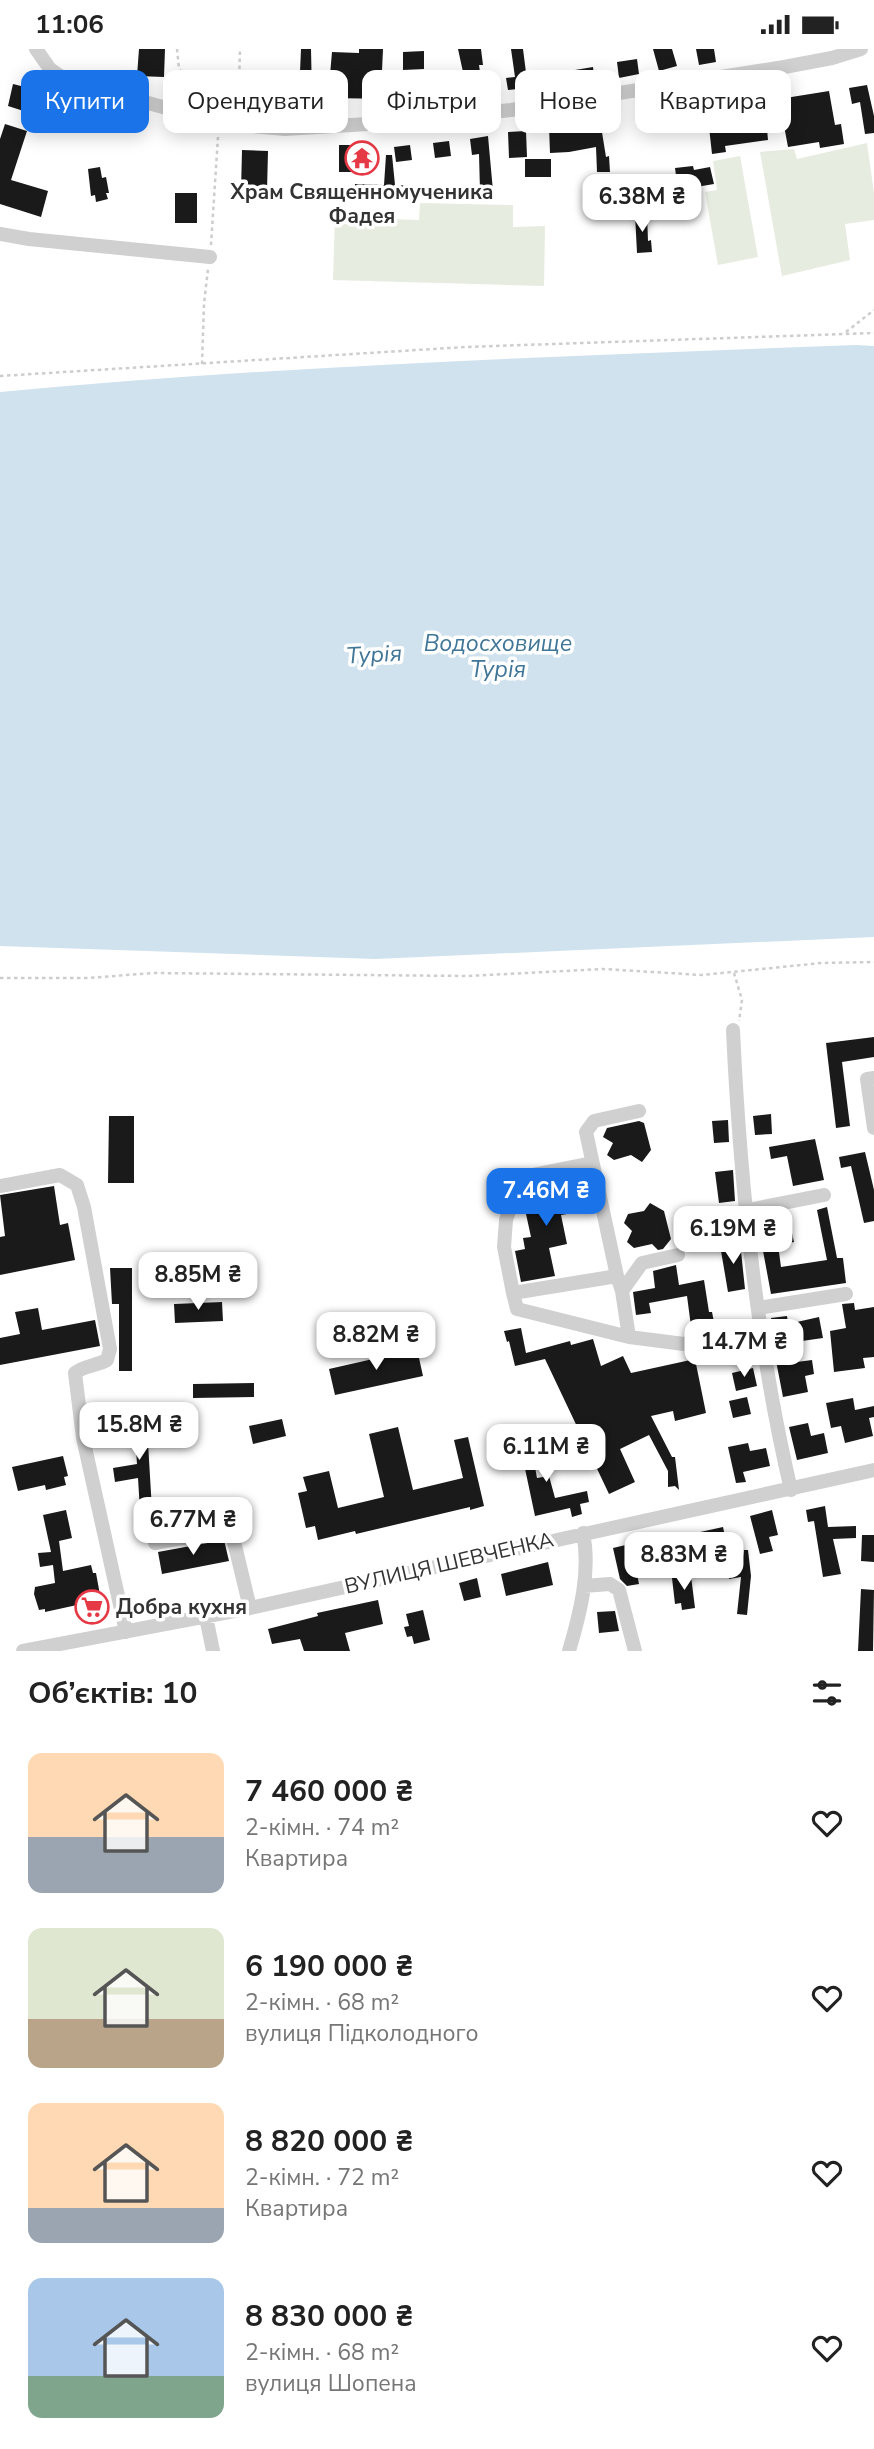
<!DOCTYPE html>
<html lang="uk">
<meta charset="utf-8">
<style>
body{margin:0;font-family:"Nunito Sans",sans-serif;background:#f2f2f2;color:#222;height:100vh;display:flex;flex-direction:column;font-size:26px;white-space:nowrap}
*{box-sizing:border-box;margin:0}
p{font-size:23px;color:#767676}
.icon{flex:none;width:38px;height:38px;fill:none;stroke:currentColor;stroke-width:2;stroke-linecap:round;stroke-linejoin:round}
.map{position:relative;height:1602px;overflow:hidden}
.sheet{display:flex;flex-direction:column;background:#fff;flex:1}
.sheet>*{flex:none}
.hud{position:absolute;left:21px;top:21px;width:833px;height:63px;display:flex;gap:14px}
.price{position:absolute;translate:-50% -60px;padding:0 16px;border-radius:14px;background:#fff;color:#222;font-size:23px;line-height:46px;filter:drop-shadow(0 2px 4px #0008)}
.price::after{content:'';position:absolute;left:50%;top:42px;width:21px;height:16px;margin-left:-10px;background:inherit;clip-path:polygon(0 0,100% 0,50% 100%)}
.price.on{background:#1a73e8;color:#fff}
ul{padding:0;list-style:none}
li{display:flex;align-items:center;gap:21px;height:175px;padding:0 28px}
li span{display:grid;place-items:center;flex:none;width:196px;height:140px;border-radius:14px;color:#555}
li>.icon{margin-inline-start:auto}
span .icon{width:84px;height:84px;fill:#fffc;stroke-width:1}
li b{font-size:30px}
h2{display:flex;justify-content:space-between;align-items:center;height:84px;padding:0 28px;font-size:30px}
.chip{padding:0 24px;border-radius:14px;background:#fff;box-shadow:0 4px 18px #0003;font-size:24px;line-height:63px}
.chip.on{background:#1a73e8;color:#fff}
.status{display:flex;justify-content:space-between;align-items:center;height:49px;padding:0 35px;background:#fff;direction:ltr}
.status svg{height:19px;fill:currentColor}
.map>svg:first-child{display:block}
.green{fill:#e6ecdf}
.water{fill:#cfe2ee}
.building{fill:#1a1a1a}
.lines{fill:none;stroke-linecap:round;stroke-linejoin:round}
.path{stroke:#cdcdcd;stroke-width:2.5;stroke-dasharray:3.5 3.5;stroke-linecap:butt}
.minor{stroke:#d0d0d0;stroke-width:14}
.labels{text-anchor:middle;stroke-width:7;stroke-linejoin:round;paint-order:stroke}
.poi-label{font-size:21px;font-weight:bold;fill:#333;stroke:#fff}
.street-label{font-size:21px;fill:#333;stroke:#fff}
.water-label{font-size:23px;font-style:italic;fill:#3f7597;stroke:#fff}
</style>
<div class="status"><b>11:06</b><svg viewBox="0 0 49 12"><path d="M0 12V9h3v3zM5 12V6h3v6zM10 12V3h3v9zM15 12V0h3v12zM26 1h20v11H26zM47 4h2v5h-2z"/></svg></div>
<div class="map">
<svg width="874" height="1602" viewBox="0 0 874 1602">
<rect width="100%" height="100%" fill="#fff"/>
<path class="green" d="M867,94l7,50v27l-29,4 5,36 -68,16 -22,-124 34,-3 3,10z
M740,107l18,101 -40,8 -13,-73 12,-2 -4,-29z
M420,154l93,2v22l32,-1 -1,60 -211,-6 2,-63 84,3z"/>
<path class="water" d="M856,296l18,1v591l-499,22 -375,-13v-554c285,-27 570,-36 856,-47z"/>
<path class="building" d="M139,0h26l-1,28 -27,-1z
M301,0h10l1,46h-21v-23h9z
M359,0h24l-1,22h13v28l-67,-1 4,-46 27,1z
M458,0h23l2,16h-4l4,28 -15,2z
M511,0h12l5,39 -20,2 -2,-12 9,-1z
M653,0h19l5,17 -18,5z
M696,0h18l2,13 -17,3z
M424,2v18l-21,1v-18z
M637,10l2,15 -20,4 -2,-16z
M593,18l2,16 -18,2 -2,-15z
M437,21l4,26 -19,3 -4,-24z
M13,35l24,6 -7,23 -22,-7z
M867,36l7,31v17l-9,1 -5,-32 -8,2 -3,-16z
M829,42l6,34 6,-1 3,20 -24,4 -1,-6 -31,5 -9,-48z
M753,55l2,16 11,-2 2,22 -43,6 1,6 -14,2 -3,-27 -35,4 -4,-22 15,-3 1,8z
M600,71l6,37 3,-1 1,16h-13l-1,-25 -27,5 -19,1 -1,-27 34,-2z
M5,75l22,7 -16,49 37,11 -7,26 -41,-13v-65z
M526,82l1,26 -18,1 -1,-26z
M488,87l5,55h-13l-1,-37 -7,1 -2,-16z
M449,92l2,15 -16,2 -2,-15z
M339,96h32v19h-19v8h-13z
M410,96l2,15 -16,2 -2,-15z
M242,101l26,1 -1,40h-26z
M386,106h6l3,30 20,1v9l-60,-2v-9l29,1z
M525,110h26v18h-26z
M693,117l1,4 16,-3 4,17 -36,6 -3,-22z
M100,118l2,11 4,-1 3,16h-3l2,6 -12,3 -1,-7 -4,1 -3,-27z
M175,144h22v30h-22z
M635,165h12l1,27 3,-1 1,12 -15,1z
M874,988v20l-32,5 8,64 -14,2 -10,-85z
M771,1065l1,20 -17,1 -2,-19z
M109,1067h25v67h-26z
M728,1071l1,22 -15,1 -2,-22z
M639,1072l5,2 7,27 -9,12 -11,-7 -17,5 -7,-5 6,-12 -10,-6 4,-9z
M815,1090l9,41 -31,6 -6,-30 -16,3 -2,-12z
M865,1103l9,38v31l-10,2 -13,-57 -10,2 -2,-11z
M733,1121l2,31 -16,2 -4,-31z
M572,1128l7,35 -18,3 6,29 -18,4 6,28 -34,6 -6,-31 10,-2 -2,-11 8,-1 -5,-23 12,-2 -5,-27z
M54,1137l6,39 8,-2 7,37 -75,15v-38l5,-1 -5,-41z
M650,1154l14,8 7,28 -8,10 -5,1 -6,-6 -18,4 -7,-6 5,-11 -8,-8 4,-9 16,-3z
M827,1158l10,51h6l3,25 -75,11 -10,-54 5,-1 -3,-22 13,-3 3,16 12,-2 3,14 -16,3 3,22 46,-7 -10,-50z
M740,1193l5,47 -17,3 -8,-47z
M676,1216l3,20 25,-5 5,32h3l2,10 5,-1 2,12 -29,1 -5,-38 -38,7 2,10 -15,2 -3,-23 22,-4 -2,-17z
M110,1219h22v103h-13v-67h-7z
M222,1253l1,19 -48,2 -1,-19z
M854,1254l1,7 19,-3v50l-11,1 2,10 -31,4 -4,-41 16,-3 -4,-24z
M38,1259l4,22 53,-10 5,26 -100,19v-27l20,-4 -5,-22z
M787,1267l1,8 31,-7 4,21 -28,4 2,20 15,-2 2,14 -9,2 3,16 -25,5 -11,-57h2l-3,-22z
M521,1279l5,25 44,-12 1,4 22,-6 8,27 22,-10 8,17 64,-14 11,54 -31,8 -2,-10 -22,5 21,41h3l4,33 -4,-4 -7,1v-16l-19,-36 -29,14 15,33 -26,12 -64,-135 -30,7 -6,-25 -2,1 -3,-11z
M417,1300l6,27 -88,19 -6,-26z
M753,1319l4,18 -21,5 -4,-18z
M254,1334v14l-61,1v-14z
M747,1348l4,17 -18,4 -4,-17z
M853,1349l2,12 19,-4v11l-5,1 4,18 -28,7 -4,-17 -10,2 -5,-25z
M146,1360l6,101 -12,1 -2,-33 -23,4 -2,-14 24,-4 -4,-54z
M282,1370l4,17 -33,8 -4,-18z
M808,1374l3,13 13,-3 4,20 -31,7 -8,-33z
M527,1375l10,54 12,-2 6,22 32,-7 2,11 -9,2 2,10 -10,3 -2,-9 -35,8 -19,-90z
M398,1378l15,63 50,-12 -9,-38 14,-3 16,69 -14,4v-3l-114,27 -1,-3 -37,9 -3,-14 -9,2 -8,-35 9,-2 -4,-14 26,-6 9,37 46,-11 -15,-63z
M748,1394l2,8 16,-3 4,18 -27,6 3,10 -10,1 -8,-36z
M63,1407l5,20 -4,1 2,8 -20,5 -1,-5 -27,6 -6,-24z
M825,1457l3,21 28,-1v12l-23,1 8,35 -18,3 -9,-56 -6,1 -2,-12z
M66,1461l6,28 -13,3 4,30 28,-6 2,8h3l6,33 -24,5 -1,-6 -32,7v-3l-6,1 -5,-16 1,-7 20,-4 -2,-18 -13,2 -2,-14 13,-1 -8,-37z
M772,1461l6,25 -9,2 4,14 -13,3 -10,-38z
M723,1478l5,23 -19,4 -2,-12 -23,5 -2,-11z
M862,1486h12v27l-13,-1z
M224,1491l5,21 -67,13 -4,-22z
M647,1491l7,30 -17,4 2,10 -12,2 -7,-7 -7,-31z
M744,1501h4l3,26 -4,39 -10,-1 4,-37 -12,2 -2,-20 16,-2z
M548,1513l5,23 -47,11 -5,-22z
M691,1527l4,32 -13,2 -1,-7 -6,1 -3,-26z
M477,1529l4,19 -17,4 -5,-18z
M861,1540l13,1 -1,61h-15z
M378,1551l5,24 -38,9 5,18h-46l-4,-12 -28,5 -4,-15 50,-13 -1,-3z
M423,1561l7,30 -16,4 -2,-8 -5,1 -3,-10 5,-1 -3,-12z
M615,1562l4,20 -20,2 -2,-21z"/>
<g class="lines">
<path class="path" d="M177,0l2,20 15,17 6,19
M232,61l7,-23 1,-38
M211,196l7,-108
M846,283l28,-22
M202,315l2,-60 4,-35
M0,327l465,-29 409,-14
M734,924l8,27 -3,21
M0,929h89l63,-5 316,3 135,-7 99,6 119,-12 53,-1"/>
<path class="minor" d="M36,0l14,20 16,11 154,43 65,6 100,-6 126,-13 273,-43 48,-9 29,-9
M0,185l29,5 181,18
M733,981c7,154 23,310 58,460
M874,1029l-7,1 7,49
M0,1137l60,-11 17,10 7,22 26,142 -3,11c-11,6 -22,5 -32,13l8,65 43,194
M748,1161l76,-15
M617,1227l-104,17 4,16 112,28 55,7 77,-3
M622,1242l20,-28 36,-8
M513,1244l-9,-46 2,-27 11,-33 10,-11 65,-13
M758,1259l88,-14
M629,1288l-7,-46 -5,-15 -31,-144 8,-11 45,-10
M155,1494l76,-14 19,79
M584,1537l26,-2 9,6 16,61
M206,1568l7,34
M23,1602l227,-43 624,-138
M569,1602c11,-37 22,-80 14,-118"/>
</g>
<defs>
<symbol id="temple-ring" viewBox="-11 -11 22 22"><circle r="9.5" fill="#fff" stroke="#e63946" stroke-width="1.5"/><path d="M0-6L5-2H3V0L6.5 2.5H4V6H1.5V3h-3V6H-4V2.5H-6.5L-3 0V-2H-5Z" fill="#e63946"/></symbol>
<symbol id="supermarket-ring" viewBox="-11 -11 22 22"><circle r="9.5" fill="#fff" stroke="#e63946" stroke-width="1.5"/><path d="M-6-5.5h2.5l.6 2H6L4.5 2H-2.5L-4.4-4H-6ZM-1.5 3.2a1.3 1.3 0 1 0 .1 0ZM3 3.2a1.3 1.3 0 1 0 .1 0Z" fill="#e63946"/></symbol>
</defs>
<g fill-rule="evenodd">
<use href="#temple-ring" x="343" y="90" width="38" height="38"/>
<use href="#supermarket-ring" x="73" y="1539" width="38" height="38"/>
</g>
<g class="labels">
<g class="poi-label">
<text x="362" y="150">Храм Священномученика<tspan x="362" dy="24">Фадея</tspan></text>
<text x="116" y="1565" text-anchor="start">Добра кухня</text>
</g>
<g class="street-label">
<text transform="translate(449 1514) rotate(-13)" y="7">ВУЛИЦЯ ШЕВЧЕНКА</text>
</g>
<g class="water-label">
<text x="498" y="602">Водосховище<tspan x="498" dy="26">Турія</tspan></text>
<text transform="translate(374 605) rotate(-3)" y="8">Турія</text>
</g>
</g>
</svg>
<b class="price" style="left:642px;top:185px">6.38M ₴</b>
<b class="price on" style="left:546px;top:1179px">7.46M ₴</b>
<b class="price" style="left:733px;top:1217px">6.19M ₴</b>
<b class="price" style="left:198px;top:1263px">8.85M ₴</b>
<b class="price" style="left:376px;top:1323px">8.82M ₴</b>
<b class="price" style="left:744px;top:1330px">14.7M ₴</b>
<b class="price" style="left:139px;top:1413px">15.8M ₴</b>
<b class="price" style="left:546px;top:1435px">6.11M ₴</b>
<b class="price" style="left:193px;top:1508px">6.77M ₴</b>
<b class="price" style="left:684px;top:1543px">8.83M ₴</b>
<div class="hud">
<a class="chip on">Купити</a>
<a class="chip">Орендувати</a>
<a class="chip">Фільтри</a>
<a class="chip">Нове</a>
<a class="chip">Квартира</a>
</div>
</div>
<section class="sheet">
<h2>Об’єктів: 10<svg class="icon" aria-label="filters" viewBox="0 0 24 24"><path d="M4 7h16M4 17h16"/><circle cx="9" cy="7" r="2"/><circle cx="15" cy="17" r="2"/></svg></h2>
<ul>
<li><span style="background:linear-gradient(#ffd9b3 60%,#9aa5b1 0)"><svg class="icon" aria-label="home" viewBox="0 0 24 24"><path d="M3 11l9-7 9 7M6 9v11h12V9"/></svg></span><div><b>7 460 000 ₴</b><p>2-кімн. · 74 m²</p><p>Квартира</p></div><svg class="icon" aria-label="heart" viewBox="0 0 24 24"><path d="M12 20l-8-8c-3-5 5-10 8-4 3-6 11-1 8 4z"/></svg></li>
<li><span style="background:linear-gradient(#dfe7d0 65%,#b9a48a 0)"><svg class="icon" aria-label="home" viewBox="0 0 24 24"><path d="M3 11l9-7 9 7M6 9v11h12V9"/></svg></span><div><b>6 190 000 ₴</b><p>2-кімн. · 68 m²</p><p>вулиця Підколодного</p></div><svg class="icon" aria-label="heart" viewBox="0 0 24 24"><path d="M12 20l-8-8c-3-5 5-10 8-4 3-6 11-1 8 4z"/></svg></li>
<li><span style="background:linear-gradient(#ffd9b3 75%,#9aa5b1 0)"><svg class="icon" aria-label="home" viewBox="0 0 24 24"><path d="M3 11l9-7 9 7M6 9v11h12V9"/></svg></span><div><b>8 820 000 ₴</b><p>2-кімн. · 72 m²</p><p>Квартира</p></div><svg class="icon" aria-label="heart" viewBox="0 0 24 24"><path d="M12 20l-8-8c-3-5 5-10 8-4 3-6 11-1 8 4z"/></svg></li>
<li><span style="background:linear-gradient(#a9c7e8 70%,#7fa58c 0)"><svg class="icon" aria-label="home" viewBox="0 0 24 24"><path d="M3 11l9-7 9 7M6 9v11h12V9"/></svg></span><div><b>8 830 000 ₴</b><p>2-кімн. · 68 m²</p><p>вулиця Шопена</p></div><svg class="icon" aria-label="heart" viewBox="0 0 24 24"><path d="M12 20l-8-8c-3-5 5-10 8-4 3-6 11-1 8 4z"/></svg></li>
</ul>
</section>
